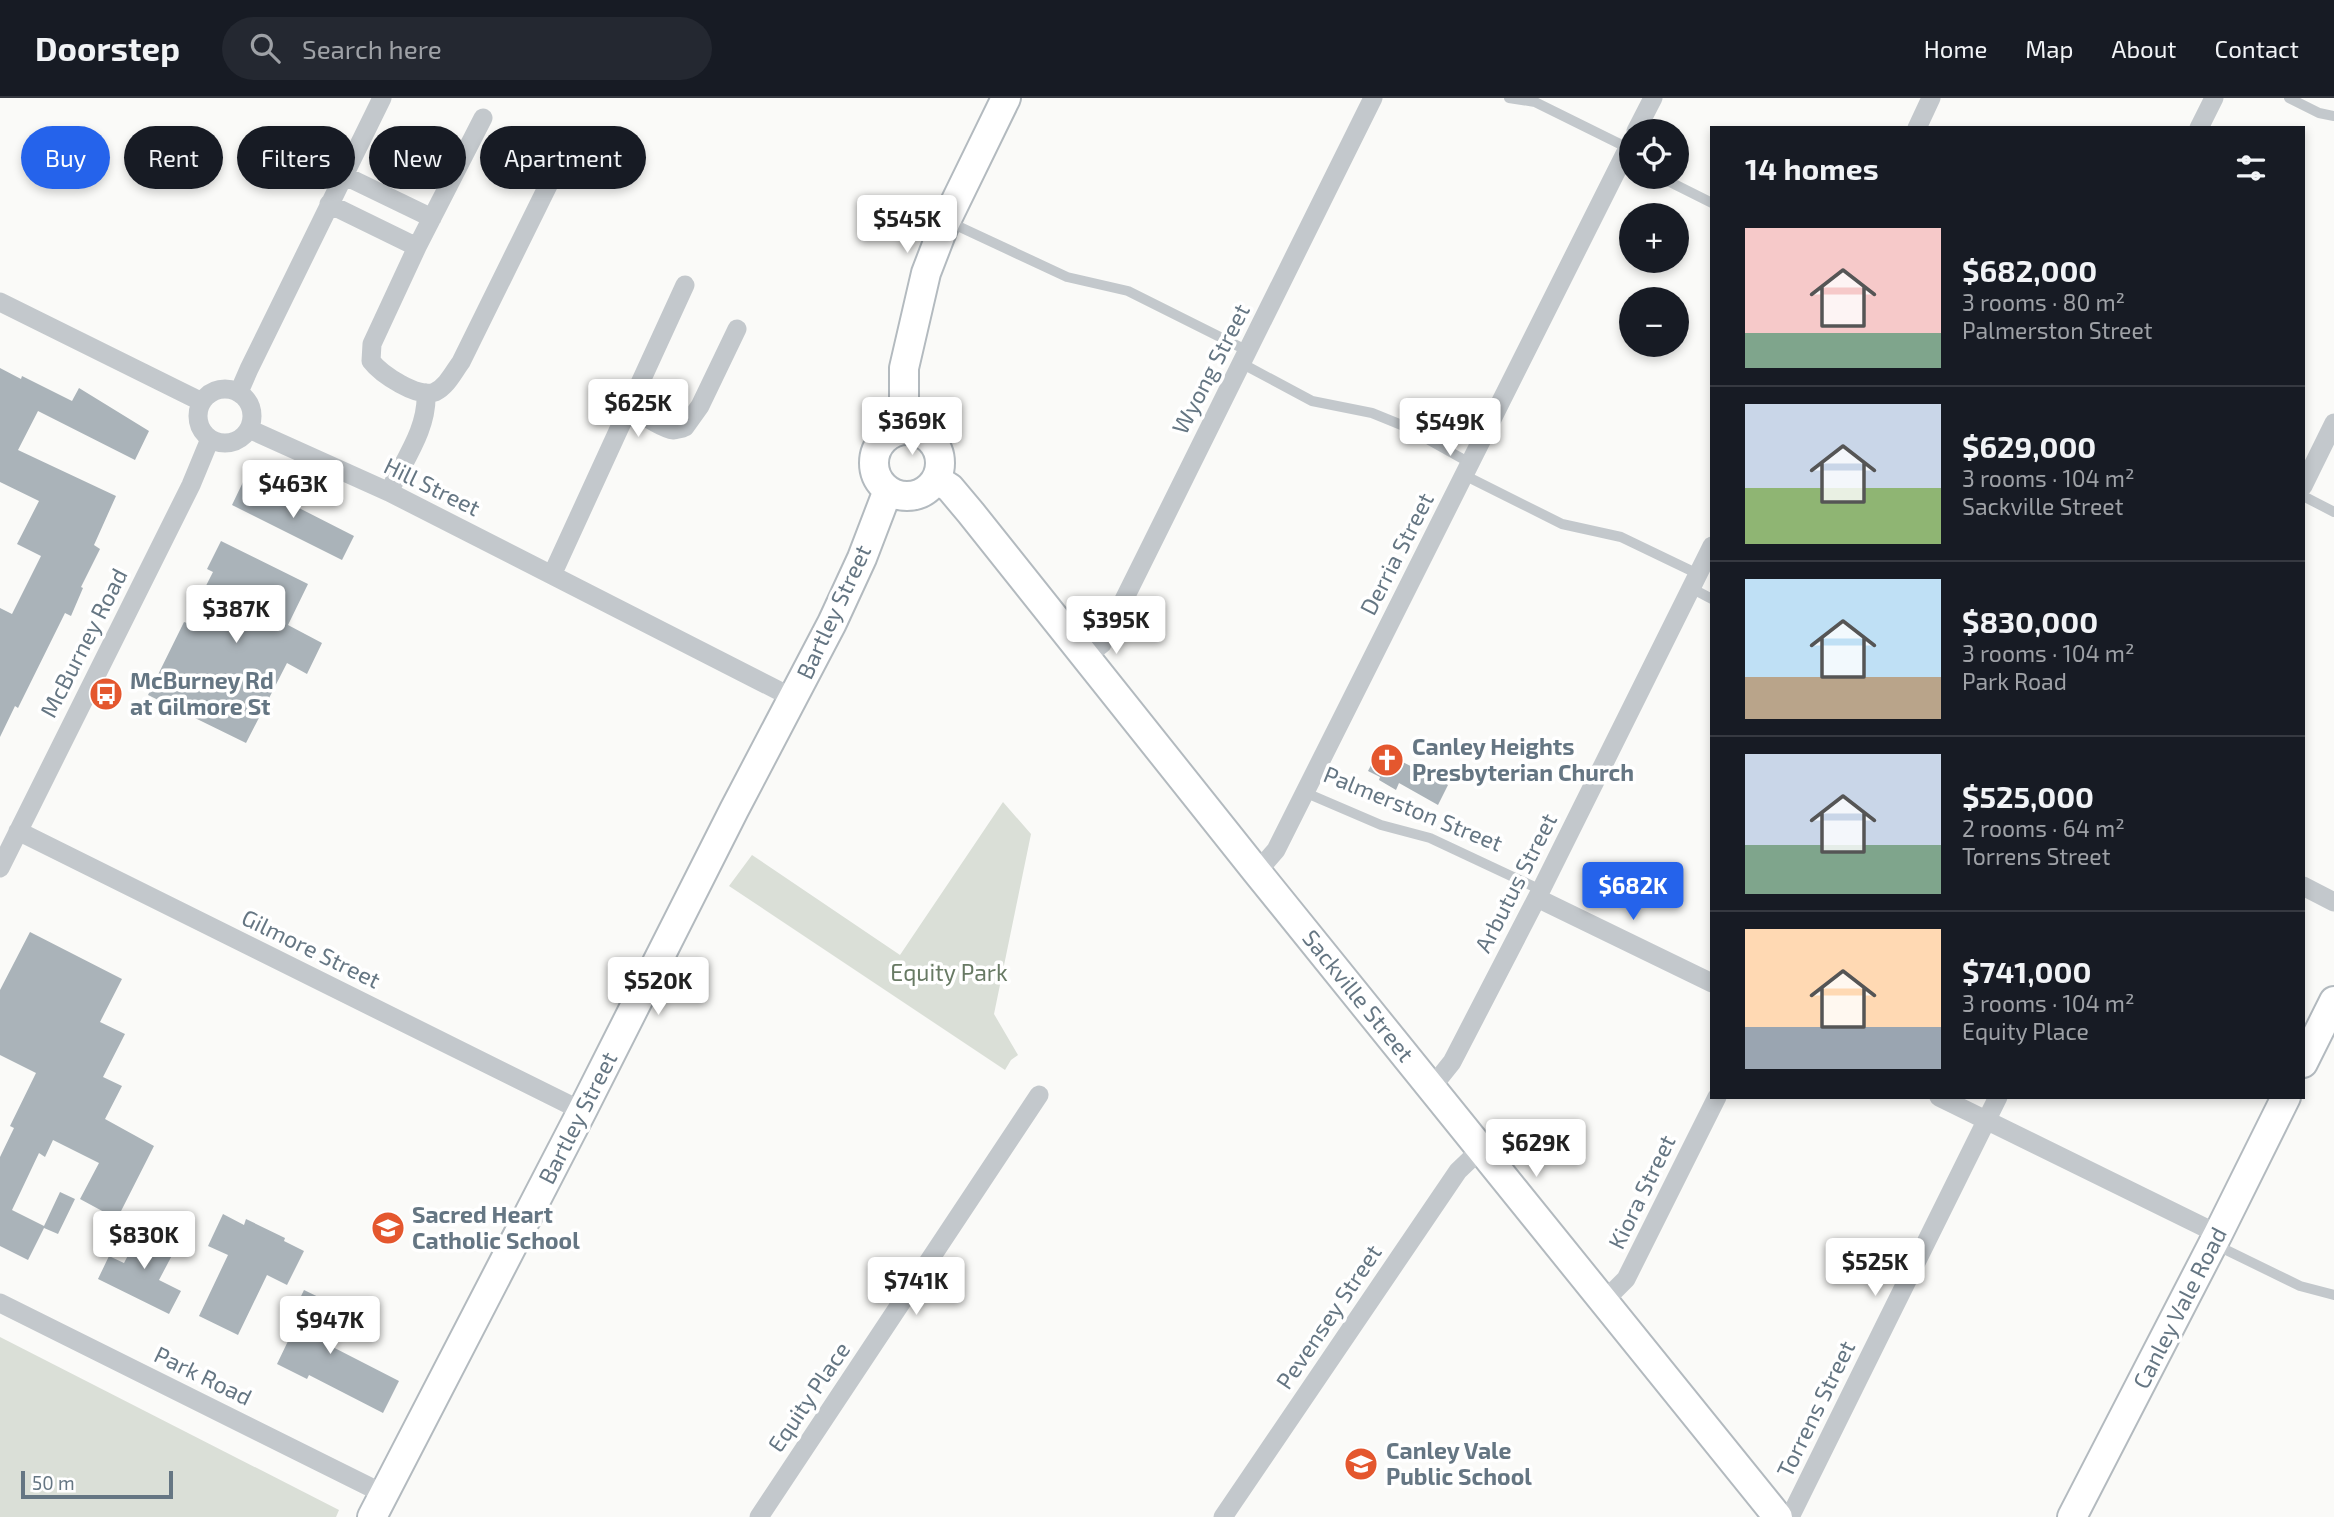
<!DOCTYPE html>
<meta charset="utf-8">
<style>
body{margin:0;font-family:"Exo 2",sans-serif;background:#242831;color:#f1f3f6;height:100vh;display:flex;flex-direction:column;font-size:26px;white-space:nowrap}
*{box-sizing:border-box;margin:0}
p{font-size:23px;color:#9ea1a6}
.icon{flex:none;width:38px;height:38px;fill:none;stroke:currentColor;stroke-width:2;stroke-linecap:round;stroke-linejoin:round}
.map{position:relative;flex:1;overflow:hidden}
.sheet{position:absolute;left:1710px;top:28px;width:595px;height:973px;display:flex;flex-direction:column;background:#171b24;border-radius:0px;box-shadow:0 4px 10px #0003}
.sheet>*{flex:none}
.top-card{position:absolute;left:21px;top:28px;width:665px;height:63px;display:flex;gap:14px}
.fabs{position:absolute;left:1619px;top:21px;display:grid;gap:14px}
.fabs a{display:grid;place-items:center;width:70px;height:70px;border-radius:50%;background:#171b24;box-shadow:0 4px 10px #0003;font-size:35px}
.scale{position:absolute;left:21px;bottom:18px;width:152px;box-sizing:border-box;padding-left:7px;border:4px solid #657683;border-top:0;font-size:19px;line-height:24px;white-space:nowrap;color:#657683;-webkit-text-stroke:5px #fff;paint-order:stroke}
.price{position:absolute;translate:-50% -60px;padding:0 16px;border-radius:7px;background:#fff;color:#222;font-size:23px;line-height:46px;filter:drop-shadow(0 2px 4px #0008)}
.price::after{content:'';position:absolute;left:50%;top:42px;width:21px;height:16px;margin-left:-10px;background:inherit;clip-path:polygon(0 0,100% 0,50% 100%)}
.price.active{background:#2563eb;color:#fff}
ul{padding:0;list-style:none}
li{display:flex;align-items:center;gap:21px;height:175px;padding:0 35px}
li+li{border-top:2px solid #363941}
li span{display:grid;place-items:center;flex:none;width:196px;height:140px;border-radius:0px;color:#555}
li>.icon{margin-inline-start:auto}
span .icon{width:84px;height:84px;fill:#fffc;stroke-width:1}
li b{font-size:30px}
h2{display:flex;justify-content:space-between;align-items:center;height:84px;padding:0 35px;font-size:30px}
.tag{padding:0 24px;border-radius:32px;background:#171b24;box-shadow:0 4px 10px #0003;font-size:24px;line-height:63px}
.tag.active{background:#2563eb;color:#fff}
header{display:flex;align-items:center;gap:42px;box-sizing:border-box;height:98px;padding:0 35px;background:#171b24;border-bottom:2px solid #363941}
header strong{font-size:33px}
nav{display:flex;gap:38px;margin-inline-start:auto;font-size:24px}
.search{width:490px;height:63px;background:#242831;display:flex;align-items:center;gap:18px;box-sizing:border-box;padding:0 24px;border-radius:38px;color:#9ea1a6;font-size:26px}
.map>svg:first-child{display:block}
.green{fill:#dadfd7}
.building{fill:#aab3b9}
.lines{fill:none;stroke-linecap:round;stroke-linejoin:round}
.secondary-casing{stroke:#b3babf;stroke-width:32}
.lane{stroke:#c3c8cc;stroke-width:10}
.street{stroke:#c3c8cc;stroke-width:19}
.secondary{stroke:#fff;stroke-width:28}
.labels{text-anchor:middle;stroke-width:7;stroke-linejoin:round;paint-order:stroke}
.street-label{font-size:23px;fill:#657683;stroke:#fff}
.poi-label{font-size:23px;font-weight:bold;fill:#657683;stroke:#fff;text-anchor:start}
.park-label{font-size:23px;fill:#687a64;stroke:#fff}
</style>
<header>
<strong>Doorstep</strong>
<div class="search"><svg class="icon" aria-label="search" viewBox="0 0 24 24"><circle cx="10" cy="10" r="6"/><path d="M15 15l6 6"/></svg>Search here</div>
<nav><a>Home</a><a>Map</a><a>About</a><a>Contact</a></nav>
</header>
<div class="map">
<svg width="2334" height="1419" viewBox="0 0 2334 1419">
<rect width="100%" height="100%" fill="#fafaf8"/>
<path class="green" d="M1003,704l28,32 -37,180 24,41 -7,5 -6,10 -276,-184 23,-31 148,100z
M0,1239l339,173 -3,7h-336z"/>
<path class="building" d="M0,270l21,11 1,-3 50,25 7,-13 70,43 -14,29 -97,-49 -20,39 98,46 -22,49 6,4 -19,38 2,1 -12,28 -6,-3 -47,95 -3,-2 -15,31v-129l12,6 29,-58 -24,-12 22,-43 -39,-19z
M244,382l110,56 -12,24 -110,-55z
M221,443l87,43 -20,41 34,18 -15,31 -20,-11 -41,80 -98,-48 36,-73 3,1 26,-51 -6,-3z
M1379,652l69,35 -10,20 -39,-22 -3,7 -17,-10 1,-3 -12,-6z
M30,834l92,47 -22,43 25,12 -22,43 19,9 -17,33 49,27 -37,73 -37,-20 19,-36 -46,-23 -8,17 -6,-4 -27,57 32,16 16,-34 15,7 -17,35 -14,-6 -16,32 -28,-14v-89l14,-29 -4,-2 26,-53 -36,-18v-65z
M223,1116l21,11 2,-6 39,19 -1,3 20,10 -17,34 -20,-10 -29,60 -39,-19 29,-61 -20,-9z
M143,1129l35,17 -19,36 22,11 -12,23 -71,-35 11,-23 15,7z
M304,1192l33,16 -18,34 80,41 -16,32 -74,-38 -2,4 -30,-15 12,-25 -7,-4z"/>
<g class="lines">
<defs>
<path id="secondary" d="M909,332l-5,-19v-43l22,-95 20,-52 60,-123
M874 365a33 33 0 1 1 66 0a33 33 0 1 1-66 0Z
M936,381l14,9 21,25 286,359 521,645
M2303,965l31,-62
M372,1419l210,-406 152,-301 98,-187 30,-65 26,-68
M2072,1419l146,-283 68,-137"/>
</defs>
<use href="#secondary" class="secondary-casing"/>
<path class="lane" d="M1509,0l26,4 93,46
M2289,0l30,15 15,3
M1660,79l52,26
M947,123l120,56 61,14 120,60
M1241,265l71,38 60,12 32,13 66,37
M1464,377l98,49 59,13 77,37
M2303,398l31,16
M1691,490l21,11
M1304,694l77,33 49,13 111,52
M2216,1147l84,41 34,9"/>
<path class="street" d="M483,20l-66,129 -45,97 -1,17c10,13 47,38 64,31 12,-6 18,-19 26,-30l104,-211
M1917,30l14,-30
M2199,30l15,-30
M1636,33l17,-33
M343,77l89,43
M329,106l88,43
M0,204l202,100
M198 318a27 27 0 1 1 54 0a27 27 0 1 1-54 0Z
M239,294l10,-23 133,-271
M625,321c19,-11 31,9 49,11 1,0 10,-2 11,-3l15,-21 37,-77
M249,331l140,63 404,206
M2303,388l31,-63
M389,394c15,-32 39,-63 37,-99
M552,477l133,-290
M1086,559l16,-13 271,-546
M18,733l564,280
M0,770l191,-383 19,-46
M1257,774l19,-22 355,-708
M2303,788l31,16
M1537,800l175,85
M1432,989l20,-25 89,-172 171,-344
M1939,999l279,137
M1603,1204l23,-23 91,-182
M0,1205l384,191
M759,1419l280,-422
M1223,1419l235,-346 23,-22
M1790,1419l208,-420"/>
<use href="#secondary" class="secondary"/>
</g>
<defs>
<symbol id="bus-disc" viewBox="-11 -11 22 22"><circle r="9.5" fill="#e4572e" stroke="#fff"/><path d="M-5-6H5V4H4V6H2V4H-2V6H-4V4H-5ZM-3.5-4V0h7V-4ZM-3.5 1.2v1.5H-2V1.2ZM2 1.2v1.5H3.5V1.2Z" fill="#fff"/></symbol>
<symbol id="church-disc" viewBox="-11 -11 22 22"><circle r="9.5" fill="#e4572e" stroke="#fff"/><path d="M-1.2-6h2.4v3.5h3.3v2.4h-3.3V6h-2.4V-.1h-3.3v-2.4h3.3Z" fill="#fff"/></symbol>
<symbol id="school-disc" viewBox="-11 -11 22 22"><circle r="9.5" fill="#e4572e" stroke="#fff"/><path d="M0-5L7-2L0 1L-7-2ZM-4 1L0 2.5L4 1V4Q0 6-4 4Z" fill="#fff"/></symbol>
</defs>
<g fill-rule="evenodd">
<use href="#bus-disc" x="87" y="577" width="38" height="38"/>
<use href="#church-disc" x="1368" y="643" width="38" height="38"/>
<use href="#school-disc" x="369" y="1111" width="38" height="38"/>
<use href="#school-disc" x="1342" y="1347" width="38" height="38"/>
</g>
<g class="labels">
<g class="street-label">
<text transform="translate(1211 271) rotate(-63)" y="8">Wyong Street</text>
<text transform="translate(432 389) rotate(26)" y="8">Hill Street</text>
<text transform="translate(1397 456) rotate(-63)" y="8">Derria Street</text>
<text transform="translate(834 514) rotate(-65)" y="8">Bartley Street</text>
<text transform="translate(84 545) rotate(-63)" y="8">McBurney Road</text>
<text transform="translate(1413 711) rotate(22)" y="8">Palmerston Street</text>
<text transform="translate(1516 785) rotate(-63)" y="8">Arbutus Street</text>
<text transform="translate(311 851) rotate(26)" y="8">Gilmore Street</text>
<text transform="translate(1358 898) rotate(51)" y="8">Sackville Street</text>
<text transform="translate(578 1020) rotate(-63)" y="8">Bartley Street</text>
<text transform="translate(1642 1094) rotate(-64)" y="8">Kiora Street</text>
<text transform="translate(2180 1210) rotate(-63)" y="8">Canley Vale Road</text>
<text transform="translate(1329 1219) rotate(-56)" y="8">Pevensey Street</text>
<text transform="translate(203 1278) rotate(26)" y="8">Park Road</text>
<text transform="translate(809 1299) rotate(-56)" y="8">Equity Place</text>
<text transform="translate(1816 1311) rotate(-64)" y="8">Torrens Street</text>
</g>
<g class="poi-label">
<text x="130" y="591">McBurney Rd<tspan x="130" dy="26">at Gilmore St</tspan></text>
<text x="1412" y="657">Canley Heights<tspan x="1412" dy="26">Presbyterian Church</tspan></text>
<text x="412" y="1125">Sacred Heart<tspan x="412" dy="26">Catholic School</tspan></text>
<text x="1386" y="1361">Canley Vale<tspan x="1386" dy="26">Public School</tspan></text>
</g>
<g class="park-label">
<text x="949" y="883">Equity Park</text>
</g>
</g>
</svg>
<div class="fabs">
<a><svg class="icon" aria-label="locate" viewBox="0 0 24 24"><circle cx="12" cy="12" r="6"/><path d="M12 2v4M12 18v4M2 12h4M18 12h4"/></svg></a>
<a>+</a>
<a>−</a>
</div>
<div class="scale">50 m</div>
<b class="price" style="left:907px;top:157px">$545K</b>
<b class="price" style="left:638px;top:341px">$625K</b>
<b class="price" style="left:912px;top:359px">$369K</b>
<b class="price" style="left:1450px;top:360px">$549K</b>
<b class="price" style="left:293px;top:422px">$463K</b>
<b class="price" style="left:236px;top:547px">$387K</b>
<b class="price" style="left:1116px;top:558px">$395K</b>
<b class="price active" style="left:1633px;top:824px">$682K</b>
<b class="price" style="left:658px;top:919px">$520K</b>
<b class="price" style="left:1536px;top:1081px">$629K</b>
<b class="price" style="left:144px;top:1173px">$830K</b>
<b class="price" style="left:1875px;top:1200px">$525K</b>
<b class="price" style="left:916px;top:1219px">$741K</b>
<b class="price" style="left:330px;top:1258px">$947K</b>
<div class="top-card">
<a class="tag active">Buy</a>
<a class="tag">Rent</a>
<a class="tag">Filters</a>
<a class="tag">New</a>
<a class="tag">Apartment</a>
</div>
<section class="sheet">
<h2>14 homes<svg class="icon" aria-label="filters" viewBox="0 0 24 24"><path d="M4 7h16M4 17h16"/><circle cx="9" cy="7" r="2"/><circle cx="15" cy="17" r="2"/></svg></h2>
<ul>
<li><span style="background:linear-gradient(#f6c9c9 75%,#7fa58c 0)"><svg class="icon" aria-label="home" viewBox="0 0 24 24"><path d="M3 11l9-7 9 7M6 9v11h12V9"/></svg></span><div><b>$682,000</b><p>3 rooms · 80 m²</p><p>Palmerston Street</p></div></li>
<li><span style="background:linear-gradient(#c9d6e8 60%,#8fb573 0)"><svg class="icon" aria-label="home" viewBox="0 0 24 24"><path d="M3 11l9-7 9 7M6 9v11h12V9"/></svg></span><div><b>$629,000</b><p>3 rooms · 104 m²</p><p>Sackville Street</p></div></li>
<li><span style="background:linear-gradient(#bfe0f5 70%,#b9a48a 0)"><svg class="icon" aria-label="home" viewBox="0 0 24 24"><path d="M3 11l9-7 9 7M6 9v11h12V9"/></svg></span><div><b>$830,000</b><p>3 rooms · 104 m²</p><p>Park Road</p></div></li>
<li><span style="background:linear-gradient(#c9d6e8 65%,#7fa58c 0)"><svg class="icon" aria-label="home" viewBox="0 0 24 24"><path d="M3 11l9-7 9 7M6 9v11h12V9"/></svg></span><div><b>$525,000</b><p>2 rooms · 64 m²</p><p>Torrens Street</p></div></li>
<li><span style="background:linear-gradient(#ffd9b3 70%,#9aa5b1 0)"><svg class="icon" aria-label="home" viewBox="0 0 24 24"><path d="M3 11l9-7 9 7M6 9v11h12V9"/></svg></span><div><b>$741,000</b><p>3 rooms · 104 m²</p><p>Equity Place</p></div></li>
</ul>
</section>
</div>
